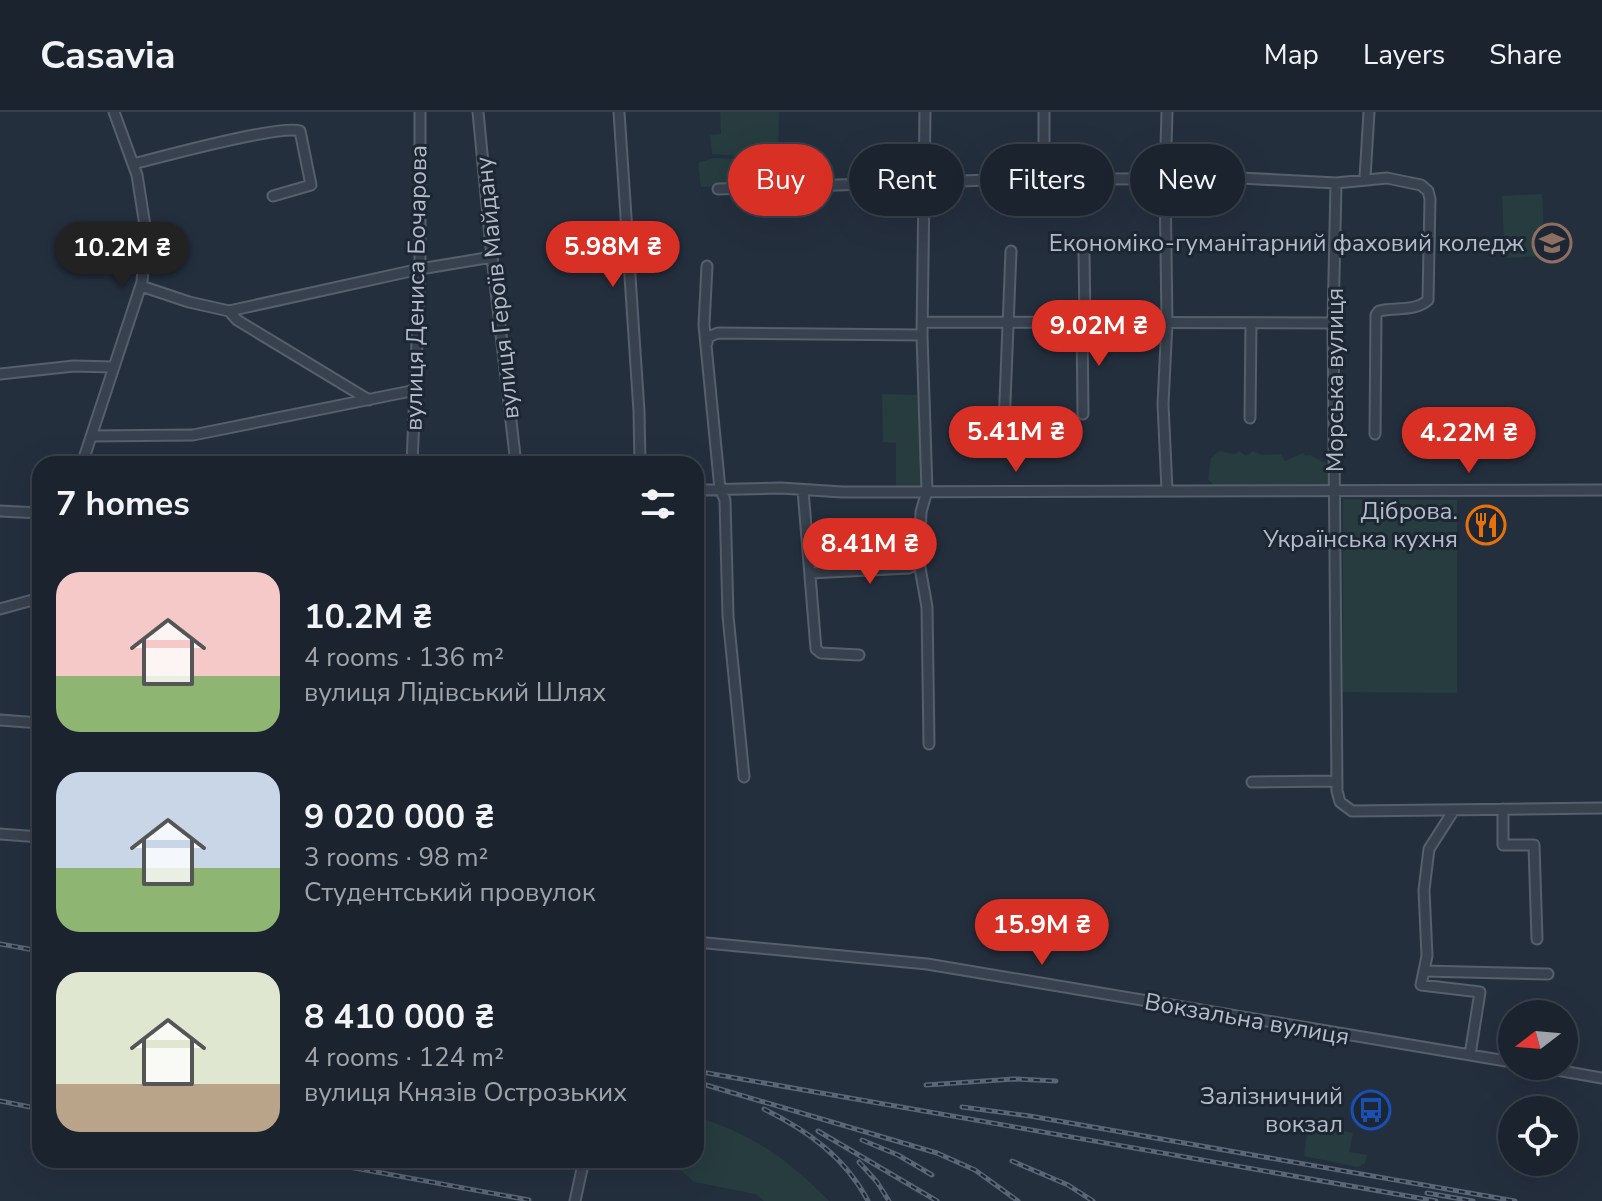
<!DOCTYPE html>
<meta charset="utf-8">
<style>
body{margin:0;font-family:"Nunito Sans",sans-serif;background:#242b36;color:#f1f3f6;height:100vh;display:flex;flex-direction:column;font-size:30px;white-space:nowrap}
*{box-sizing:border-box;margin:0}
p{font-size:26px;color:#a0a4aa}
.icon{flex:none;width:44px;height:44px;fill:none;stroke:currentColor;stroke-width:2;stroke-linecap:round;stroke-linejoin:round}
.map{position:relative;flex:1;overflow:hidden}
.side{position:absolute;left:32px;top:344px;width:672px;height:712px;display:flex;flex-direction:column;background:#1b232e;border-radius:24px;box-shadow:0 8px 32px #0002,0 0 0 2px #39404a}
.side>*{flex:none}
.hud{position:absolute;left:728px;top:32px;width:754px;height:72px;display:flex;gap:16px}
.needle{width:52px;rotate:254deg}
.buttons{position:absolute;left:1498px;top:888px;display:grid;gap:16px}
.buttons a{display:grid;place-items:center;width:80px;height:80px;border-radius:50%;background:#1b232e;box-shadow:0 8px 32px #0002,0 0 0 2px #39404a;font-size:40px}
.price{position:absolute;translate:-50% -68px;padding:0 18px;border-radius:28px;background:#d93025;color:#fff;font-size:26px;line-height:52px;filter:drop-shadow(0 2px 4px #0008)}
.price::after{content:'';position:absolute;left:50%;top:48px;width:24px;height:18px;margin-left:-12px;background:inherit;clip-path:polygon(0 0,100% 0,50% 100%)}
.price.selected{background:#222;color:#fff}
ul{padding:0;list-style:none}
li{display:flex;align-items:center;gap:24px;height:200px;padding:0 24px}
li span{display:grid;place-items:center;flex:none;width:224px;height:160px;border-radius:24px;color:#555}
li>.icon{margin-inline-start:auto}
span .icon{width:96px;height:96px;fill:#fffc;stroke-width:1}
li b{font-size:34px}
h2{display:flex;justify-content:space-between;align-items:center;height:96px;padding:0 24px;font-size:34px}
.chip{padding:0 28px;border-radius:36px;background:#1b232e;box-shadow:0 8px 32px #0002,0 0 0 2px #39404a;font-size:28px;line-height:72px}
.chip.selected{background:#d93025;color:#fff}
header{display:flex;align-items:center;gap:48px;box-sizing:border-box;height:112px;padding:0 40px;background:#1b232e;border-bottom:2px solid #39404a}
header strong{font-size:38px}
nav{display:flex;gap:44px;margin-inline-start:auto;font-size:28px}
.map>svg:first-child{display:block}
.green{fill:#263c3f}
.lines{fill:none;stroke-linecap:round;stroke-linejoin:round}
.minor-casing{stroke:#565f6c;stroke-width:13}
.minor{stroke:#38414e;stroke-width:9}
.rail-casing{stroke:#5a6575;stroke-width:5}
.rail{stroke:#1d2633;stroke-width:2;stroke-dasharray:6;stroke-linecap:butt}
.labels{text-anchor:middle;stroke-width:6;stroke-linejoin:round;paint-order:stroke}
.poi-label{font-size:24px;fill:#b4bcc9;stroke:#1d2633;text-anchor:end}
.street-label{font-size:24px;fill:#b4bcc9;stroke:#1d2633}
</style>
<header>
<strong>Casavia</strong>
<nav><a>Map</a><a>Layers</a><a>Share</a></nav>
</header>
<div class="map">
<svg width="1602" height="1089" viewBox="0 0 1602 1089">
<rect width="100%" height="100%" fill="#242f3e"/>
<path class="green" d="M720,0h59l-1,58 -38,-14 -28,-2 -2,-19 11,-1z
M713,46l26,1 37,14 -7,9 -68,5 -3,-24z
M1542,82l3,62 -40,2 -3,-62z
M882,282l37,1 2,91h-25v-43l-13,-1z
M1219,339l16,3 4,-3 7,5 7,-5 9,4 19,-1 4,7 18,-8 2,3 5,-1 22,12 -2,16 -4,3h-34l-12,-2 -18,3 -48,-2 -6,-6 3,-21z
M1343,387l114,1v193l-114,-1z
M696,1005c55,16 93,43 133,84h-65l-8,-7 -62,-12 -12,-11 -14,-3 -9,-8h37z
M1308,1012l45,9 -4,19 18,3 -2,8 -7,4 -54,-11z"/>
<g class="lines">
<defs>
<path id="minor" d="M478,0l14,145 24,207
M619,0l20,299 1,53
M925,0l-3,223 5,156 -6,21 -2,50 8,45 2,137
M1044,0v68
M133,52c28,-7 148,-40 167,-33l11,54 -38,11
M1365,66l4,-66
M1336,71l-3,140 4,468 3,11 12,9 250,-3
M718,77l272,-9 251,-2 95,5 51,-5 34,7 7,6 2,8 -2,101c-13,12 -33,7 -49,11l-3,4 -1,119
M1084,141l1,69
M707,154l-3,59 16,164 5,11 3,116 16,161
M141,174l48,16 40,9 8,9 132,80
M229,199l191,-42 72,-12
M923,210l410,1
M1082,210l1,92
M707,231l1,-6 10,-4 204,2
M0,262l74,-8 39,1
M1250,306l1,-95
M1004,314l7,-175
M92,324l101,-1 223,-45
M82,352l60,-182 4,-50 -9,-57 -23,-63
M412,352l8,-195v-157
M696,378l85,-2 61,4 760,-2
M803,378l13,159 5,4 38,2
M1167,378l-4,-86 4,-82 -2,-142 2,-68
M0,399l40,2
M810,461l99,-5 10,-6
M0,497l40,-11
M0,608l40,3
M1252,670l85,-1
M1503,697v36h31l3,94
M1454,698l-25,39 -5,41 3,66 -6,29 59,7 -10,63
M0,722l40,3
M696,830l231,22 585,98
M1424,859l124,3
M1534,954l68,12
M575,1089l9,-41"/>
</defs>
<use href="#minor" class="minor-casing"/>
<use href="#minor" class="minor"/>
<defs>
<path id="rail" d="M0,832l40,7
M696,959l740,130
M696,970l241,71 38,17 43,31
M926,973l88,-6 42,2
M0,989l40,8
M962,995l68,9 485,85
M764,997c44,22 81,48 104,92
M818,1019l119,70
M862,1028l36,15 34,20
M311,1048l218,40
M1012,1049l56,24 25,16
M859,1050l18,20 12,19
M1427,1081l46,8"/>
</defs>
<use href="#rail" class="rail-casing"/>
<use href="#rail" class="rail"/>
</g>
<defs>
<symbol id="university-ring" viewBox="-11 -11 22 22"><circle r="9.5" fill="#1d2633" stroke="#8d6e63" stroke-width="1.5"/><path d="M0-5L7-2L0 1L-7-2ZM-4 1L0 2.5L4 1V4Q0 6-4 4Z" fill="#8d6e63"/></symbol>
<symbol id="restaurant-ring" viewBox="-11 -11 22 22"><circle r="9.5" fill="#1d2633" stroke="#e8710a" stroke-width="1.5"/><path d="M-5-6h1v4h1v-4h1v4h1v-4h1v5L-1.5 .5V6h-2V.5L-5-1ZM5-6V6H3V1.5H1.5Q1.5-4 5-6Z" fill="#e8710a"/></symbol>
<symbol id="bus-ring" viewBox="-11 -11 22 22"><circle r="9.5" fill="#1d2633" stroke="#1a4fb4" stroke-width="1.5"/><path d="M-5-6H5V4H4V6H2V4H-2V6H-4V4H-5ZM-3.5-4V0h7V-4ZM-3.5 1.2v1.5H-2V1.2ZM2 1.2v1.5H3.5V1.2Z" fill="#1a4fb4"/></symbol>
</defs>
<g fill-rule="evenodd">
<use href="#university-ring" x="1530" y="109" width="44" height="44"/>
<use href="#restaurant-ring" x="1464" y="391" width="44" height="44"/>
<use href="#bus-ring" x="1349" y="976" width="44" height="44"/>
</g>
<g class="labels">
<g class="poi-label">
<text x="1524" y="139">Економіко-гуманітарний фаховий коледж</text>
<text x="1458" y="407">Діброва.<tspan x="1458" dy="28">Українська кухня</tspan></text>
<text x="1343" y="992">Залізничний<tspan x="1343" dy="28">вокзал</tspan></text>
</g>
<g class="street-label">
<text transform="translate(416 176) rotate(-89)" y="8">вулиця Дениса Бочарова</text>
<text transform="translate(497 176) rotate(-96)" y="8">вулиця Героїв Майдану</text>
<text transform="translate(1335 268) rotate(-90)" y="8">Морська вулиця</text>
<text transform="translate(1247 907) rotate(10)" y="8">Вокзальна вулиця</text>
</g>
</g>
</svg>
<div class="buttons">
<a><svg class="needle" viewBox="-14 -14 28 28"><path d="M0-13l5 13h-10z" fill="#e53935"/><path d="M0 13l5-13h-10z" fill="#a0a4aa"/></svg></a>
<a><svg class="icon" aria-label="locate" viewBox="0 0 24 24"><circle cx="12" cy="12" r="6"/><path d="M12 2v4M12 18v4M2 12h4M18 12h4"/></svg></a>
</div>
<b class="price" style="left:613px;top:177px">5.98M ₴</b>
<b class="price selected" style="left:122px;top:178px">10.2M ₴</b>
<b class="price" style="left:1099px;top:256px">9.02M ₴</b>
<b class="price" style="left:1016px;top:362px">5.41M ₴</b>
<b class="price" style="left:1469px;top:363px">4.22M ₴</b>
<b class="price" style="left:870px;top:474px">8.41M ₴</b>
<b class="price" style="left:1042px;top:855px">15.9M ₴</b>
<div class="hud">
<a class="chip selected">Buy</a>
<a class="chip">Rent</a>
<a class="chip">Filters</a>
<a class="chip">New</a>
</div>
<section class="side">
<h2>7 homes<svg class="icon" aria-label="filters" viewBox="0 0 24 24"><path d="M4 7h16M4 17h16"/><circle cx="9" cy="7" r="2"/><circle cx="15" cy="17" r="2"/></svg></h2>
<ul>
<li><span style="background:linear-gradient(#f6c9c9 65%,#8fb573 0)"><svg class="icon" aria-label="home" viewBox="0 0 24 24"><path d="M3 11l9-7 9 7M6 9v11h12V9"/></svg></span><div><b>10.2M ₴</b><p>4 rooms · 136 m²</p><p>вулиця Лідівський Шлях</p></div></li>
<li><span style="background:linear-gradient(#c9d6e8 60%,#8fb573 0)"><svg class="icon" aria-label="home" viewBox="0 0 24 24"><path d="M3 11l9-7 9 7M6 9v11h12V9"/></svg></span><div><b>9 020 000 ₴</b><p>3 rooms · 98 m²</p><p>Студентський провулок</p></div></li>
<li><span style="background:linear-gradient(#dfe7d0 70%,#b9a48a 0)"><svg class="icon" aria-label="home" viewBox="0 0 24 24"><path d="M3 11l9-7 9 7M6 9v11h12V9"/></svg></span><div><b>8 410 000 ₴</b><p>4 rooms · 124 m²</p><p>вулиця Князів Острозьких</p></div></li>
</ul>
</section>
</div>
